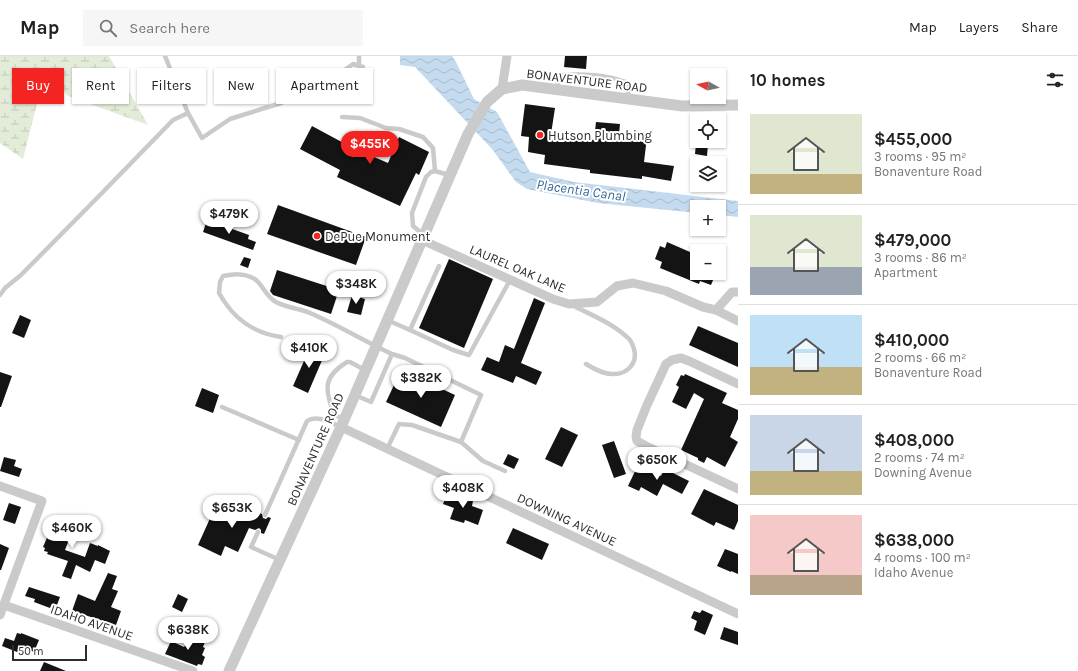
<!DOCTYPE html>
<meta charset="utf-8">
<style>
body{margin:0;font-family:Karla,sans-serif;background:#f6f6f6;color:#222;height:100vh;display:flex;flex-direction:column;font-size:15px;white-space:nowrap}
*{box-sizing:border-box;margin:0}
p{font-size:13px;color:#767676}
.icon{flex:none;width:22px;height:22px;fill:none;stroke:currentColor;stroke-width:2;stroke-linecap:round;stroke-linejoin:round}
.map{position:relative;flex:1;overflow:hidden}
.drawer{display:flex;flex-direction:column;background:#fff;width:340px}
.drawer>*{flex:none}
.top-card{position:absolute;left:12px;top:12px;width:380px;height:36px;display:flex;gap:8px}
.needle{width:26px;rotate:278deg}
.tools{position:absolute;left:690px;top:12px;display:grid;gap:8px}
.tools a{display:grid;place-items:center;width:36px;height:36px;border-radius:0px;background:#fff;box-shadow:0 1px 3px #0004;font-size:20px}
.scale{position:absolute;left:12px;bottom:10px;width:75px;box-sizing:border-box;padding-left:4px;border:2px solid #2d2d2d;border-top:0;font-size:11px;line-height:14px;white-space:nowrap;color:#2d2d2d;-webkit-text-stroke:3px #fff;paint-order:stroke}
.price{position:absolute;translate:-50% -34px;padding:0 9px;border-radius:14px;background:#fff;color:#222;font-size:13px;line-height:26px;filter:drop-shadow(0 1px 2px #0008)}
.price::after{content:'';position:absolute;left:50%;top:24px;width:12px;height:9px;margin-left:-6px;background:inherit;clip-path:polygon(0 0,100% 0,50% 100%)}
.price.current{background:#f32421;color:#fff}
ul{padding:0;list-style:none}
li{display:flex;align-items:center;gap:12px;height:100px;padding:0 12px}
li+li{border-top:1px solid #e0e0e0}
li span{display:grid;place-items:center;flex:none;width:112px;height:80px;border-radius:0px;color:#555}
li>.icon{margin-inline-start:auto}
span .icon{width:48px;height:48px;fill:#fffc;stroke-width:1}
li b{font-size:17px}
h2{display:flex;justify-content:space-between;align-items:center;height:48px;padding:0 12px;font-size:17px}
.tag{padding:0 14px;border-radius:0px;background:#fff;box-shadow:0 1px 3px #0004;font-size:14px;line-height:36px}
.tag.current{background:#f32421;color:#fff}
header{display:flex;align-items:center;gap:24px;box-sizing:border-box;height:56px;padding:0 20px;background:#fff;border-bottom:1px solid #e0e0e0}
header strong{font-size:19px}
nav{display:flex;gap:22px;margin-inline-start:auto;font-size:14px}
.search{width:280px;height:36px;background:#f6f6f6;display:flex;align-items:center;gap:10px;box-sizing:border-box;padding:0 14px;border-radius:0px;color:#767676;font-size:15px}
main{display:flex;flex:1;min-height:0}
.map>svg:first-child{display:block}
.wetland{fill:url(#wetland-marsh)}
.water{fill:url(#water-waves)}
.building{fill:#141414}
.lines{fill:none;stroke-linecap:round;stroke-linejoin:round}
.service{stroke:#cacaca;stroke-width:4.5}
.minor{stroke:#cacaca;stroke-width:9}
.tertiary{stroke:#cacaca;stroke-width:11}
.poi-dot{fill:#f32421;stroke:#fff;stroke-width:1.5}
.labels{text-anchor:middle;stroke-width:4;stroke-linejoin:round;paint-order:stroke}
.street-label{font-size:13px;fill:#2d2d2d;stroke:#fff}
.poi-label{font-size:13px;fill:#2d2d2d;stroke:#fff;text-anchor:start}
.water-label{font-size:14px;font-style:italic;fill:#356895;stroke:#fff}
</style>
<header>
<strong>Map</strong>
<div class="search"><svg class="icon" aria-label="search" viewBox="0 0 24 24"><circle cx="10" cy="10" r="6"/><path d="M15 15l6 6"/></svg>Search here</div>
<nav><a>Map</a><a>Layers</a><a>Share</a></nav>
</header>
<main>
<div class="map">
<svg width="738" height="615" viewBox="0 0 738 615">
<defs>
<pattern id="wetland-marsh" width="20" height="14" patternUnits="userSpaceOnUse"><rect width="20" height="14" fill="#e2ecd9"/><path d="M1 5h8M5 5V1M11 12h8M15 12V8" fill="none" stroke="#c2cbbb"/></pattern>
<pattern id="water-waves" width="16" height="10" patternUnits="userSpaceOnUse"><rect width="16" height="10" fill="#c4daee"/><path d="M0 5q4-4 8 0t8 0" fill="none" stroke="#a9bbcc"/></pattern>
</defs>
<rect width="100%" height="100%" fill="#fff"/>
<path class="wetland" d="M0,0h109l39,69 -80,-29 -23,-24 -22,87 -23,-16z"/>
<path class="water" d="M400,0h52l4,6 18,37 23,13 33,60 44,10 164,19v16l-19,-2v-8h-22v6l-99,-10 -71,-14 -11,-7 -24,-33 -77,-82 -15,-2z"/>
<path class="building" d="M565,0h22l-1,13 -22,-2z
M525,48l30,4 -4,26 43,6 2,-18 24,2 -1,10 28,3 -3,25 30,4 -3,15 -29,-5v3l-52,-6v-3l-46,-6 1,-9 -17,-3 1,-15 -8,-1z
M312,70l39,21 37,16 11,-26 30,15 -10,23 -3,-2 -16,33 -63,-29 3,-7 -40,-21z
M696,87l12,1 -1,12 -12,-2z
M278,149l88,32 -10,28 -89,-31z
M207,164l42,15 -1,4 8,3 -3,8 -50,-18z
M667,186l30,13v18h19l-5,12 -11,-4 -1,3 -39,-16 2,-6 -7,-3 5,-13 5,2z
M244,201l7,2 -3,9 -8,-3z
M449,203l44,20 -29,69 -45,-20z
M277,214l62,20 -8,24 -58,-19 -3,-4z
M352,239l13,4 -4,16 -14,-3z
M534,242l11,5 -24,60 21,9 -6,13 -20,-9 -3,7 -32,-13 6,-13 12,5 6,-17 9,4z
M20,259l11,5 -7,18 -12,-5z
M698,270l40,17v24l-49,-22z
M311,289l15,6 -18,42 -15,-7z
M401,314l54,25 -14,32 -55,-25z
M0,316l12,4 -11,31h-1z
M685,318l42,19 -5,10 16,7v9l-8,18 8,5 -13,25 -18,-10 -3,6 -6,-3v-2l-17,-8 23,-51 -10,-6 -8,16 -14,-7 7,-15 -3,-2 5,-10 3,1z
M202,332l17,7 -6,18 -18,-7z
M561,371l17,8 -16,32 -17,-8z
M614,385l12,33 -12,4 -12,-33z
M508,398l11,5 -5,10 -11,-5z
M4,401l12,3 -2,6 8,3 -3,8 -19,-6z
M638,409l23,11 4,-7 24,12 -7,13 -19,-10 -6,12 -16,-9 -2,4 -11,-5z
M704,433l34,16v16l-4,9 -18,-8 -2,4 -23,-12z
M448,436l25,9 -1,5 11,4 -5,15 -13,-5 -1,3 -14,-4 4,-11 -11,-4z
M243,445l13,6 -2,4 8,3 1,4 3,1 2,-2 3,1 -7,16 -3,-1v-3l-2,-2 -4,2 -6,-2 -11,24 -13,-6 -4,10 -23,-11 14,-31 14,6 2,-6 7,3z
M9,447l12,4 -6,17 -12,-4z
M55,463l11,4v-2l9,3 -10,26 20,7 5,-14 8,3v-1l12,6 -5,13 -10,-4 -5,12 -14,-7 -5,14 -9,-3 6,-15 -21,-7 1,-2 -4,-1 1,-3 -2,-1z
M513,472l36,16 -7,16 -36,-17z
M0,488l9,4 -8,22h-1z
M725,493l13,5v20l-7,-3v1l-14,-6z
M108,517l9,3 -5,13 6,2 -7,16 10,4 -5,14 -44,-14 6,-17 17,7z
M29,531l31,10 -3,8 -5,-1 -2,4 -16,-6 1,-3 -10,-3z
M178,538l10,5 -6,13 -10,-5z
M702,554l11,5 -8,20 -11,-5 3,-9 -6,-3 3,-7 6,2z
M724,571l14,5v13l-18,-6z
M17,577l4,1v-1l18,7 -5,12 -8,-3 -4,5 -20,-8 3,-8 9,3z
M191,580l14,6 -2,5 2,1 -3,7 3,2 -3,8 -4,-1 -1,2 -32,-12 6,-13 13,6z
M44,606l22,9h-26z"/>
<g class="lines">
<path class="service" d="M165,0l23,57
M359,0v10
M556,33l4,-14c23,-1 45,-1 66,7l3,16
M342,61l18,1 26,10 13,1 24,8 10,11 2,23
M424,179l-11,-9 -1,-13 14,-36 5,-5 4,-1 14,4
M0,239l5,-7 16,-13 79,-80 73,-75 15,-7 14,25 28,-19 51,-16 42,-18 30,-21 10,3
M572,249c19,10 43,19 58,35 2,3 3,5 4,9 4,14 -7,26 -22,25 -9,0 -18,-5 -26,-10
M387,264l23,10 29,-64
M410,274l43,20 16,5 41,-75
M281,281c-29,-4 -48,-19 -62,-44l1,-11 3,-6c11,-2 20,-3 30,2 9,4 12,18 23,24 11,6 23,6 34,11 28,12 54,28 82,41l-21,48 -16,-7
M222,351l77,33
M345,363l-11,-4c-8,-25 -13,-37 13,-53h3l15,8
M461,386l22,19 22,10
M387,393l12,-25 13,1 49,17 20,-47 -76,-37 -13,-4
M265,459l42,-94c10,-7 24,2 34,6
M258,476l-7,15 29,13"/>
<path class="minor" d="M502,33l5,-33
M422,184l131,59 16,5 28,-2 20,-16 16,-3 33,8 37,16 13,3 22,11
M716,254l16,-18h6
M738,328l-49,-23 -8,-3 -9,2 -6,4 -19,41 -10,25 -1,7 1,4 9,5 92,43
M341,371l397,187
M0,430l42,15 -42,114
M4,549l189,66"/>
<path class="tertiary" d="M229,615l112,-244 127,-293 19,-32 15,-13 20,-4 160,21 56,-1"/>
</g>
<g class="poi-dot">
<circle cx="540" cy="79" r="4"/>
<circle cx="317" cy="180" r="4"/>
</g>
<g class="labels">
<g class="street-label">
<text transform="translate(587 24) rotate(7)" y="5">BONAVENTURE ROAD</text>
<text transform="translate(518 212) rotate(23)" y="5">LAUREL OAK LANE</text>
<text transform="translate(315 393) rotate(-66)" y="5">BONAVENTURE ROAD</text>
<text transform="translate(567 463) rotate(25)" y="5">DOWNING AVENUE</text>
<text transform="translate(92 566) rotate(19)" y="5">IDAHO AVENUE</text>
</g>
<g class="poi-label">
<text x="548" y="84">Hutson Plumbing</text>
<text x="325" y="185">DePue Monument</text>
</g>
<g class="water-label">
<text transform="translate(581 134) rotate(8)" y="5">Placentia Canal</text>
</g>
</g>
</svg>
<div class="tools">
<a><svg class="needle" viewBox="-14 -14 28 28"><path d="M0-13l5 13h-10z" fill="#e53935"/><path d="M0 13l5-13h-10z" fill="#767676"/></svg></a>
<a><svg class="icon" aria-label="locate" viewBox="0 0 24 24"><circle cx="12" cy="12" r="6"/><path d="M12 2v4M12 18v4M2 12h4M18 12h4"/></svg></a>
<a><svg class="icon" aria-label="layers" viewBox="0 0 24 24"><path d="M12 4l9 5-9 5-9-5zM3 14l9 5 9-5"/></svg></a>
<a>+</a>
<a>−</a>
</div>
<div class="scale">50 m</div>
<b class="price current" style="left:370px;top:109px">$455K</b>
<b class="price" style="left:229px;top:179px">$479K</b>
<b class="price" style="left:356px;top:249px">$348K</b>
<b class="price" style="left:309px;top:313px">$410K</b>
<b class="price" style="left:421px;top:343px">$382K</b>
<b class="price" style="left:657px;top:425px">$650K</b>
<b class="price" style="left:463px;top:453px">$408K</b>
<b class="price" style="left:232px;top:473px">$653K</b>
<b class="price" style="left:72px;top:493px">$460K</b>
<b class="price" style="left:188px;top:595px">$638K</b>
<div class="top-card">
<a class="tag current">Buy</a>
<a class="tag">Rent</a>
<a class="tag">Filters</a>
<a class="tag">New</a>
<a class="tag">Apartment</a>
</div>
</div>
<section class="drawer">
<h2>10 homes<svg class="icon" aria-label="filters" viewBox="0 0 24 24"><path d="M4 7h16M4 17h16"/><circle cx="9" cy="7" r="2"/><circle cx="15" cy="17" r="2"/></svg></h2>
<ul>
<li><span style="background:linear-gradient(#dfe7d0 75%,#c2b280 0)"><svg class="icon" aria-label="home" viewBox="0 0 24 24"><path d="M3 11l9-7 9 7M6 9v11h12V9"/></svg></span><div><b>$455,000</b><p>3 rooms · 95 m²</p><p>Bonaventure Road</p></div></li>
<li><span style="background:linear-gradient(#dfe7d0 65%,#9aa5b1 0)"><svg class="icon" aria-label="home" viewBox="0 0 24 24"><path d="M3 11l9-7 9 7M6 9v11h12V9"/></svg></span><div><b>$479,000</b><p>3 rooms · 86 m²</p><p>Apartment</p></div></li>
<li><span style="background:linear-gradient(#bfe0f5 65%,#c2b280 0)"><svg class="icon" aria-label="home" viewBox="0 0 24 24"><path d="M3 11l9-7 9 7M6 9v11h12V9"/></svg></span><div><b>$410,000</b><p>2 rooms · 66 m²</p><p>Bonaventure Road</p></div></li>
<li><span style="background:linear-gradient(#c9d6e8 70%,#c2b280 0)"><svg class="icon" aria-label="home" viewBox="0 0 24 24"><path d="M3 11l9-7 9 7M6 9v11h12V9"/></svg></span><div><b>$408,000</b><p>2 rooms · 74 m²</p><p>Downing Avenue</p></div></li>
<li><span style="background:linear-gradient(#f6c9c9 75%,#b9a48a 0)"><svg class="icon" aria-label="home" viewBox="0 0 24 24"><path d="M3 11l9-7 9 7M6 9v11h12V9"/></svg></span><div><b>$638,000</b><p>4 rooms · 100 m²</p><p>Idaho Avenue</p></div></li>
</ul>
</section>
</main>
